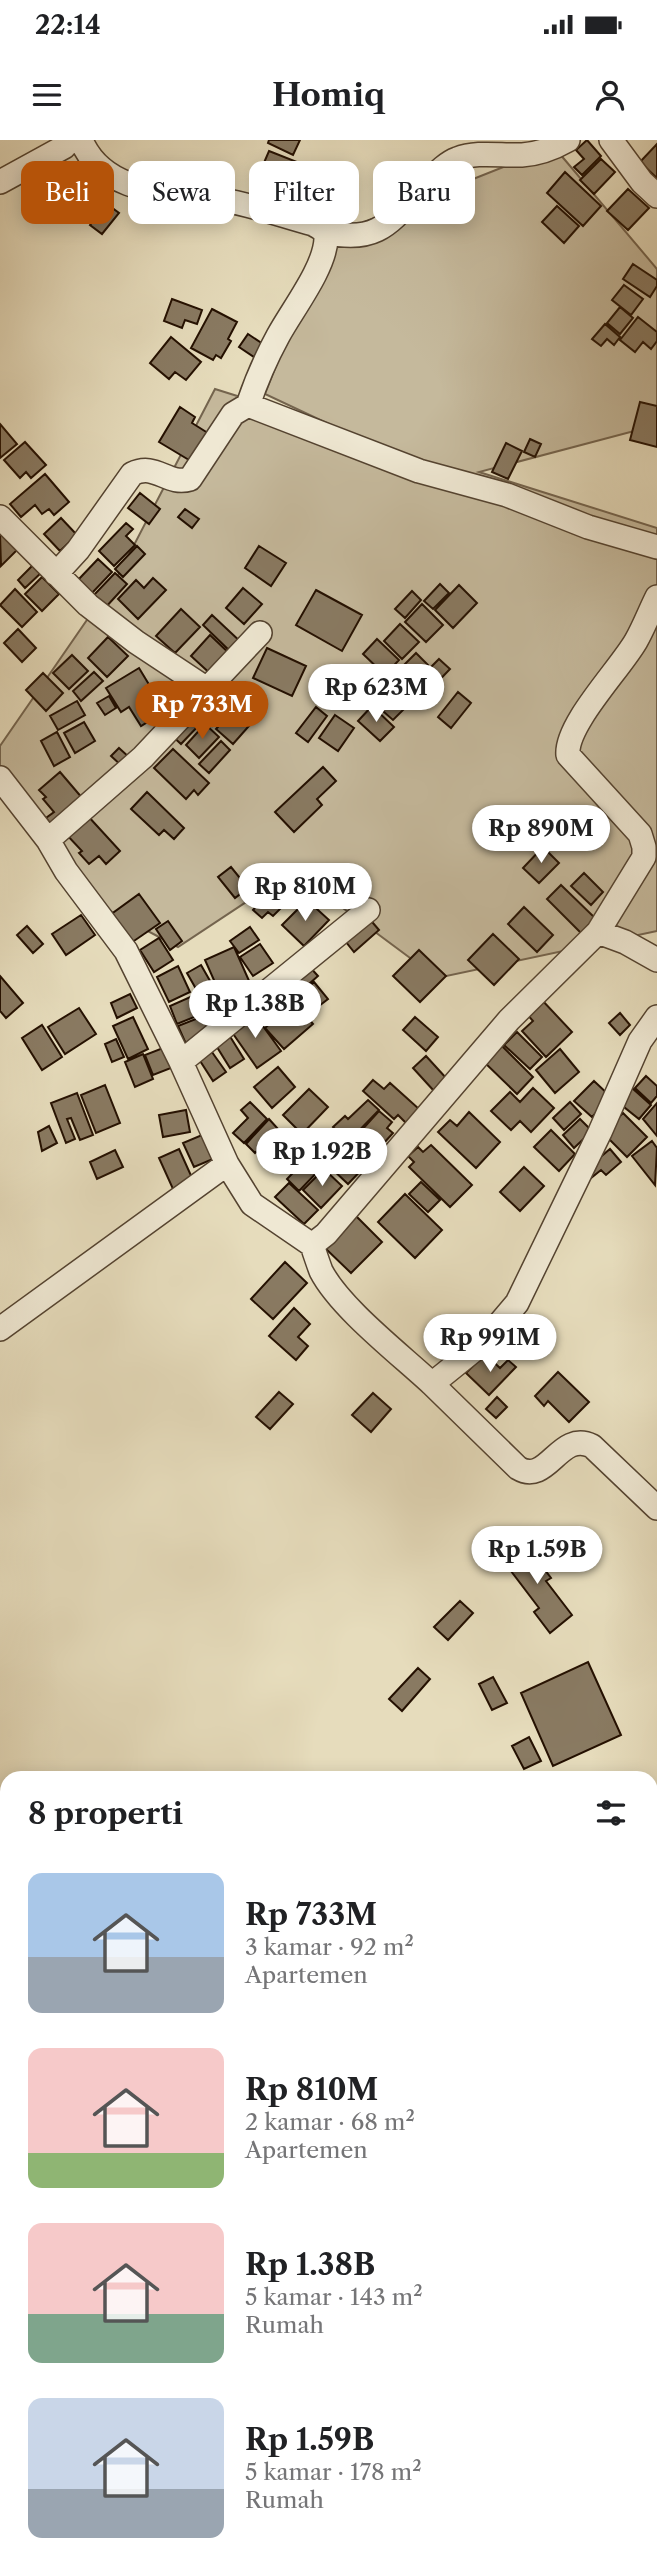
<!DOCTYPE html>
<html lang="id">
<meta charset="utf-8">
<style>
body{margin:0;font-family:"Libre Caslon Text",serif;background:#f6f6f6;color:#202124;height:100vh;display:flex;flex-direction:column;font-size:26px;white-space:nowrap}
*{box-sizing:border-box;margin:0}
p{font-size:23px;color:#757577}
.icon{flex:none;width:38px;height:38px;fill:none;stroke:currentColor;stroke-width:2;stroke-linecap:round;stroke-linejoin:round}
.map{position:relative;flex:1;overflow:hidden}
.side{position:absolute;left:0px;top:1631px;width:658px;height:798px;display:flex;flex-direction:column;background:#fff;border-radius:21px 21px 0 0;box-shadow:0 4px 18px #0003}
.side>*{flex:none}
.guide{position:absolute;left:21px;top:21px;width:616px;height:63px;display:flex;gap:14px}
.price{position:absolute;translate:-50% -60px;padding:0 16px;border-radius:24px;background:#fff;color:#222;font-size:23px;line-height:46px;filter:drop-shadow(0 2px 4px #0008)}
.price::after{content:'';position:absolute;left:50%;top:42px;width:21px;height:16px;margin-left:-10px;background:inherit;clip-path:polygon(0 0,100% 0,50% 100%)}
.price.current{background:#b45309;color:#fff}
ul{padding:0;list-style:none}
li{display:flex;align-items:center;gap:21px;height:175px;padding:0 28px}
li span{display:grid;place-items:center;flex:none;width:196px;height:140px;border-radius:14px;color:#555}
li>.icon{margin-inline-start:auto}
span .icon{width:84px;height:84px;fill:#fffc;stroke-width:1}
li b{font-size:30px}
h2{display:flex;justify-content:space-between;align-items:center;height:84px;padding:0 28px;font-size:30px}
.chip{padding:0 24px;border-radius:14px;background:#fff;box-shadow:0 4px 18px #0003;font-size:24px;line-height:63px}
.chip.current{background:#b45309;color:#fff}
.status{display:flex;justify-content:space-between;align-items:center;height:49px;padding:0 35px;background:#fff;direction:ltr}
.status svg{height:19px;fill:currentColor}
header{display:flex;justify-content:space-between;align-items:center;height:91px;padding:0 28px;background:#fff;font-size:32px;font-weight:700}
.map>svg:first-child{display:block}
.green{fill:#c5b99c;stroke:#74644e;stroke-width:2}
.building{fill:#897a62;stroke:#241001;stroke-width:2}
.lines{fill:none;stroke-linecap:round;stroke-linejoin:round}
.minor-casing{stroke:#544330;stroke-width:26}
.minor{stroke:#efe8d3;stroke-width:23}
</style>
<div class="status"><b>22:14</b><svg viewBox="0 0 49 12"><path d="M0 12V9h3v3zM5 12V6h3v6zM10 12V3h3v9zM15 12V0h3v12zM26 1h20v11H26zM47 4h2v5h-2z"/></svg></div>
<header><svg class="icon" aria-label="menu" viewBox="0 0 24 24"><path d="M4 6h16M4 12h16M4 18h16"/></svg>Homiq<svg class="icon" aria-label="person" viewBox="0 0 24 24"><circle cx="12" cy="8" r="4"/><path d="M4 21q1-7 8-7t8 7"/></svg></header>
<div class="map">
<svg width="657" height="2429" viewBox="0 0 657 2429">
<rect width="100%" height="100%" fill="#e6dcbc"/>
<filter id="stains"><feTurbulence type="fractalNoise" baseFrequency=".00286" numOctaves="4"/><feColorMatrix values="0 0 0 0 .2 0 0 0 0 .09 0 0 0 0 .02 0 0 0 .5 -.17"/></filter>
<radialGradient id="worn" r=".72"><stop offset=".6" stop-color="#630" stop-opacity="0"/><stop offset="1" stop-color="#630" stop-opacity=".3"/></radialGradient>
<path class="green" d="M554,7l103,122v156l-178,47 178,56v403l-220,47 -144,-107 -115,76 -91,-48 -87,-120v-33l120,-174 95,-183 118,37 -68,-32 62,-157z"/>
<path class="building" d="M269,0h31l-7,15 -25,-12z
M587,0l14,16 -19,19 -8,-8 10,-8 -8,-9z
M657,4v34l-17,-16z
M269,11l28,11 -11,29 -29,-12z
M601,19l14,13 -21,22 -14,-14z
M302,26l29,11 -12,28 -28,-11z
M407,29l13,8 -5,9 -16,-9z
M565,32l36,34 -18,20 -36,-33z
M628,49l21,19 -21,22 -21,-19z
M107,64l12,9 -17,21 -12,-9z
M557,66l22,20 -15,17 -22,-21z
M633,124l24,16v6l-7,11 -27,-18z
M624,145l19,14 -12,16 -19,-15z
M172,159l30,11 -5,14 -12,-4 -3,8 -18,-7z
M620,167l13,11 -13,16 -13,-11z
M212,169l25,13 -9,17 3,2 -10,17 -5,-3 -3,5 -22,-12z
M638,177l19,15v9l-6,8 -8,-7 -8,10 -15,-12z
M605,184l15,13 -6,8 -7,-6 -6,7 -9,-7z
M248,194l15,10 -9,13 -15,-10z
M171,197l30,25 -15,18 -11,-8 -6,7 -19,-16z
M640,262l17,4v41l-27,-7z
M180,267l15,10 -3,6 19,12 -17,28 -35,-21z
M0,284l17,20 -17,14z
M530,299l11,5 -6,13 -11,-5z
M25,302l21,23 -15,13 -5,-6 -6,6 -16,-18z
M506,303l16,8 -14,28 -16,-7z
M45,334l24,28 -15,13 -5,-6 -7,5 -7,-9 -14,12 -11,-13z
M140,353l20,16 -11,15 -21,-16z
M185,369l14,10 -7,9 -14,-11z
M61,378l16,17 -17,16 -16,-17z
M126,383l7,6 -7,7 9,9 -21,21 -15,-15z
M5,389l16,17 -20,20 -1,-32z
M137,406l8,8 -22,23 -8,-8z
M259,406l27,17 -15,23 -26,-18z
M98,419l14,13 -20,21 -14,-13z
M34,424l8,8 -17,16 -7,-8z
M115,433l12,11 -22,24 -12,-12z
M42,437l17,17 -17,17 -17,-17z
M153,438l13,12 -28,29 -20,-20 18,-19 8,8z
M440,444l9,9 -16,16 -9,-8z
M459,445l18,18 -24,25 -18,-18z
M243,448l19,16 -18,20 -18,-16z
M15,449l22,23 -15,15 -22,-22z
M316,450l46,25 -20,36 -46,-26z
M412,451l9,9 -16,18 -10,-9z
M422,464l21,21 -17,17 -21,-20z
M181,469l19,18 -25,26 -19,-17z
M212,475l32,30 -10,10 -31,-30z
M400,484l19,18 -17,17 -18,-18z
M18,489l18,19 -14,14 -18,-19z
M210,495l23,22 -19,20 -23,-21z
M108,497l20,19 -21,21 -19,-19z
M377,499l22,21 -14,15 -22,-21z
M267,508l39,18 -14,30 -39,-18z
M416,513l12,12 -21,22 -13,-12z
M72,515l16,16 -19,18 -16,-16z
M439,519l11,10 -27,28 -11,-11z
M139,528l26,43 -24,15 -12,-19 -8,5 -15,-24z
M94,532l9,9 -22,20 -8,-10z
M43,533l20,20 -17,18 -20,-21z
M392,548l17,16 -16,16 -17,-15z
M458,552l13,11 -20,25 -13,-11z
M109,556l7,12 -11,7 -8,-12z
M217,556l12,12 -17,18 -12,-11z
M77,561l8,14 -27,15 -8,-14z
M240,563l16,15 -23,26 -17,-15z
M372,566l22,21 -14,14 -22,-20z
M316,567l11,9 -19,26 -12,-9z
M187,572l13,12 -19,20 -12,-11z
M335,575l19,13 -16,23 -19,-13z
M84,582l11,19 -20,12 -11,-20z
M205,584l14,13 -20,21 -13,-13z
M57,592l13,25 -16,9 -13,-25z
M221,601l9,9 -21,23 -10,-9z
M119,608l11,10 -7,9 -12,-11z
M173,609l36,34 -11,12 -4,-5 -8,9 -32,-31z
M323,627l13,14 -19,18 5,6 -28,27 -19,-20z
M60,632l23,27 -31,27 -6,-8 8,-6 -11,-13 3,-2 -7,-7z
M147,652l37,36 -10,11 -10,-9 -5,5 -28,-26z
M87,675l33,36 -14,13 -7,-8 -10,8 -10,-11 3,-2 -16,-17z
M543,707l16,16 -20,20 -16,-15z
M231,727l17,21 -13,10 -17,-21z
M584,733l19,19 -12,13 -20,-19z
M283,737l10,10 -13,13 -10,-9z
M561,745l34,33 -14,15 -34,-34z
M269,752l14,14 -10,10 -5,-4 -6,6 -9,-8z
M139,754l21,29 -29,20 -21,-28z
M307,760l22,20 -25,26 -22,-21z
M524,767l29,28 -16,17 -29,-28z
M81,775l14,20 -29,20 -14,-21z
M367,776l12,14 -25,22 -12,-15z
M168,781l14,20 -12,9 -14,-21z
M27,786l16,18 -10,9 -16,-18z
M250,787l9,13 -20,13 -9,-12z
M493,794l26,25 -25,26 -26,-25z
M159,798l14,22 -19,12 -14,-22z
M260,804l13,19 -20,13 -13,-19z
M234,807l16,36 -29,13 -16,-36z
M419,810l27,26 -26,26 -27,-26z
M201,825l21,37 -14,8 -21,-37z
M308,825l10,11 -17,15 -10,-12z
M178,826l12,26 -21,10 -12,-25z
M0,836l23,27 -17,15 -6,-7z
M314,842l14,17 -9,7 -14,-16z
M271,853l15,17 9,-7 18,21 -29,25 -19,-21 9,-8 -15,-17z
M130,854l7,14 -20,10 -6,-15z
M197,854l7,19 -27,11 -7,-18z
M541,859l31,33 -26,25 -24,-26 11,-10 -7,-8z
M79,868l17,26 -31,20 -17,-27z
M252,871l29,40 -24,17 -28,-40z
M620,873l10,12 -10,10 -11,-12z
M206,875l7,17 -27,12 -8,-18z
M133,877l15,32 -20,10 -15,-33z
M415,877l23,20 -12,14 -23,-21z
M42,885l20,32 -20,13 -20,-32z
M226,890l18,29 -14,9 -18,-29z
M517,892l25,25 -12,12 -26,-24z
M116,899l8,18 -12,5 -7,-18z
M500,904l33,33 -16,17 -34,-33z
M207,905l19,27 -13,9 -18,-28z
M163,908l8,20 -18,7 -8,-20z
M560,909l19,23 -24,21 -19,-23z
M143,914l10,25 -18,8 -10,-25z
M426,916l21,23 -13,12 -21,-23z
M278,927l17,20 -23,21 -18,-21z
M646,936l11,10v10l-6,7 -16,-15z
M373,940l11,9 6,-6 29,26 -13,14 -8,-8 -4,4 -31,-28z
M594,941l17,16 -19,20 -18,-16z
M105,945l15,38 -24,10 -15,-38z
M533,948l21,20 -23,24 -11,-11 -9,9 -20,-19 19,-19 10,10z
M632,948l19,17 -12,14 -20,-16z
M309,949l19,18 -26,27 -19,-19z
M77,953l16,42 -13,5 -9,-22 -4,1 8,20 -9,4 -15,-40z
M368,960l11,10 -31,32 -15,-15 12,-11 3,3z
M250,962l17,17 -23,24 -11,-10 15,-15 -7,-8z
M570,962l11,12 -17,16 -11,-12z
M657,963v33l-14,-17z
M186,970l4,22 -27,5 -4,-22z
M379,971l13,11 -5,6 6,5 -10,11 -8,-8 -5,5 -10,-9z
M469,972l31,30 -24,26 -38,-36 12,-12 7,6z
M623,973l24,24 -20,20 -24,-24z
M269,979l9,10 -23,24 -9,-9z
M580,979l12,12 -18,17 -11,-13z
M49,986l8,17 -15,8 -4,-19z
M551,990l24,24 -16,17 -25,-24z
M333,992l14,15 -18,18 -14,-15z
M202,995l11,24 -19,8 -11,-24z
M652,1001l5,7 -2,37 -23,-29z
M352,1005l17,17 -21,22 -18,-17z
M431,1005l41,40 -22,22 -41,-40 5,-5 -6,-6 10,-9 5,5z
M179,1009l14,31 -20,9 -14,-31z
M610,1009l11,13 -15,13 -5,-5 -10,8 -6,-8z
M115,1010l8,17 -26,12 -7,-17z
M313,1012l12,12 -26,27 -12,-12z
M524,1027l20,19 -24,25 -20,-19z
M324,1029l18,17 -21,22 -18,-18z
M421,1042l19,18 -12,12 -19,-18z
M289,1043l29,27 -14,14 -29,-27z
M405,1054l37,36 -27,28 -37,-36z
M356,1076l26,26 -31,31 -26,-25z
M285,1122l22,21 -34,36 -22,-20z
M294,1168l16,16 -12,13 10,9 -12,14 -27,-24z
M515,1181l21,20 -17,17 -20,-20z
M485,1214l15,14 8,-8 8,7 -27,28 -23,-22z
M558,1232l31,30 -20,20 -21,-21 -4,5 -9,-10z
M279,1252l14,12 -23,25 -14,-12z
M373,1253l18,16 -20,23 -19,-17z
M497,1257l10,10 -11,11 -10,-9z
M523,1401l28,37 -5,3 26,34 -22,18 -16,-21 5,-4 -38,-50z
M460,1461l13,12 -25,27 -14,-13z
M588,1522l33,73 -68,31 -32,-73z
M418,1528l12,11 -28,32 -13,-12z
M493,1537l14,26 -15,7 -13,-26z
M529,1597l12,24 -17,8 -12,-23z"/>
<g class="lines">
<defs>
<path id="minor" d="M81,0c23,56 92,52 142,60 30,5 60,16 90,24 6,3 14,7 13,15 -1,29 -34,71 -48,97 -12,22 -22,45 -30,69
M611,0l31,42 15,14
M0,42l64,-35 6,-7
M325,92c56,13 67,-13 103,-50 8,-8 18,-19 29,-23 20,-8 44,-3 65,-4 16,-1 32,-7 46,-15
M0,377l88,88 48,37 71,47
M56,434l22,-24 54,-76c24,-12 35,12 58,5l43,-65 15,-9 171,66 88,24 81,32 69,20
M0,638l48,62 18,31 60,80 55,111 46,102 25,40 60,41 14,-11 183,-214 89,-88 27,10 32,18
M48,700l95,-83 117,-124
M598,792l46,-75v-10l-4,-13 -72,-79c-3,-30 52,-86 68,-114 8,-14 14,-30 21,-44
M181,922l187,-152
M312,1105c3,9 6,18 9,26 19,37 80,84 111,113l52,-42 33,-39 83,-171 40,-91 17,-24
M0,1189l227,-165
M432,1244l86,84c30,18 41,-38 74,-22l65,62"/>
</defs>
<use href="#minor" class="minor-casing"/>
<use href="#minor" class="minor"/>
</g>
<rect width="100%" height="100%" filter="url(#stains)"/>
<rect width="100%" height="100%" fill="url(#worn)"/>
</svg>
<b class="price" style="left:376px;top:584px">Rp 623M</b>
<b class="price current" style="left:202px;top:601px">Rp 733M</b>
<b class="price" style="left:541px;top:725px">Rp 890M</b>
<b class="price" style="left:305px;top:783px">Rp 810M</b>
<b class="price" style="left:255px;top:900px">Rp 1.38B</b>
<b class="price" style="left:322px;top:1048px">Rp 1.92B</b>
<b class="price" style="left:490px;top:1234px">Rp 991M</b>
<b class="price" style="left:537px;top:1446px">Rp 1.59B</b>
<div class="guide">
<a class="chip current">Beli</a>
<a class="chip">Sewa</a>
<a class="chip">Filter</a>
<a class="chip">Baru</a>
</div>
<section class="side">
<h2>8 properti<svg class="icon" aria-label="filters" viewBox="0 0 24 24"><path d="M4 7h16M4 17h16"/><circle cx="9" cy="7" r="2"/><circle cx="15" cy="17" r="2"/></svg></h2>
<ul>
<li><span style="background:linear-gradient(#a9c7e8 60%,#9aa5b1 0)"><svg class="icon" aria-label="home" viewBox="0 0 24 24"><path d="M3 11l9-7 9 7M6 9v11h12V9"/></svg></span><div><b>Rp 733M</b><p>3 kamar · 92 m²</p><p>Apartemen</p></div></li>
<li><span style="background:linear-gradient(#f6c9c9 75%,#8fb573 0)"><svg class="icon" aria-label="home" viewBox="0 0 24 24"><path d="M3 11l9-7 9 7M6 9v11h12V9"/></svg></span><div><b>Rp 810M</b><p>2 kamar · 68 m²</p><p>Apartemen</p></div></li>
<li><span style="background:linear-gradient(#f6c9c9 65%,#7fa58c 0)"><svg class="icon" aria-label="home" viewBox="0 0 24 24"><path d="M3 11l9-7 9 7M6 9v11h12V9"/></svg></span><div><b>Rp 1.38B</b><p>5 kamar · 143 m²</p><p>Rumah</p></div></li>
<li><span style="background:linear-gradient(#c9d6e8 65%,#9aa5b1 0)"><svg class="icon" aria-label="home" viewBox="0 0 24 24"><path d="M3 11l9-7 9 7M6 9v11h12V9"/></svg></span><div><b>Rp 1.59B</b><p>5 kamar · 178 m²</p><p>Rumah</p></div></li>
</ul>
</section>
</div>
